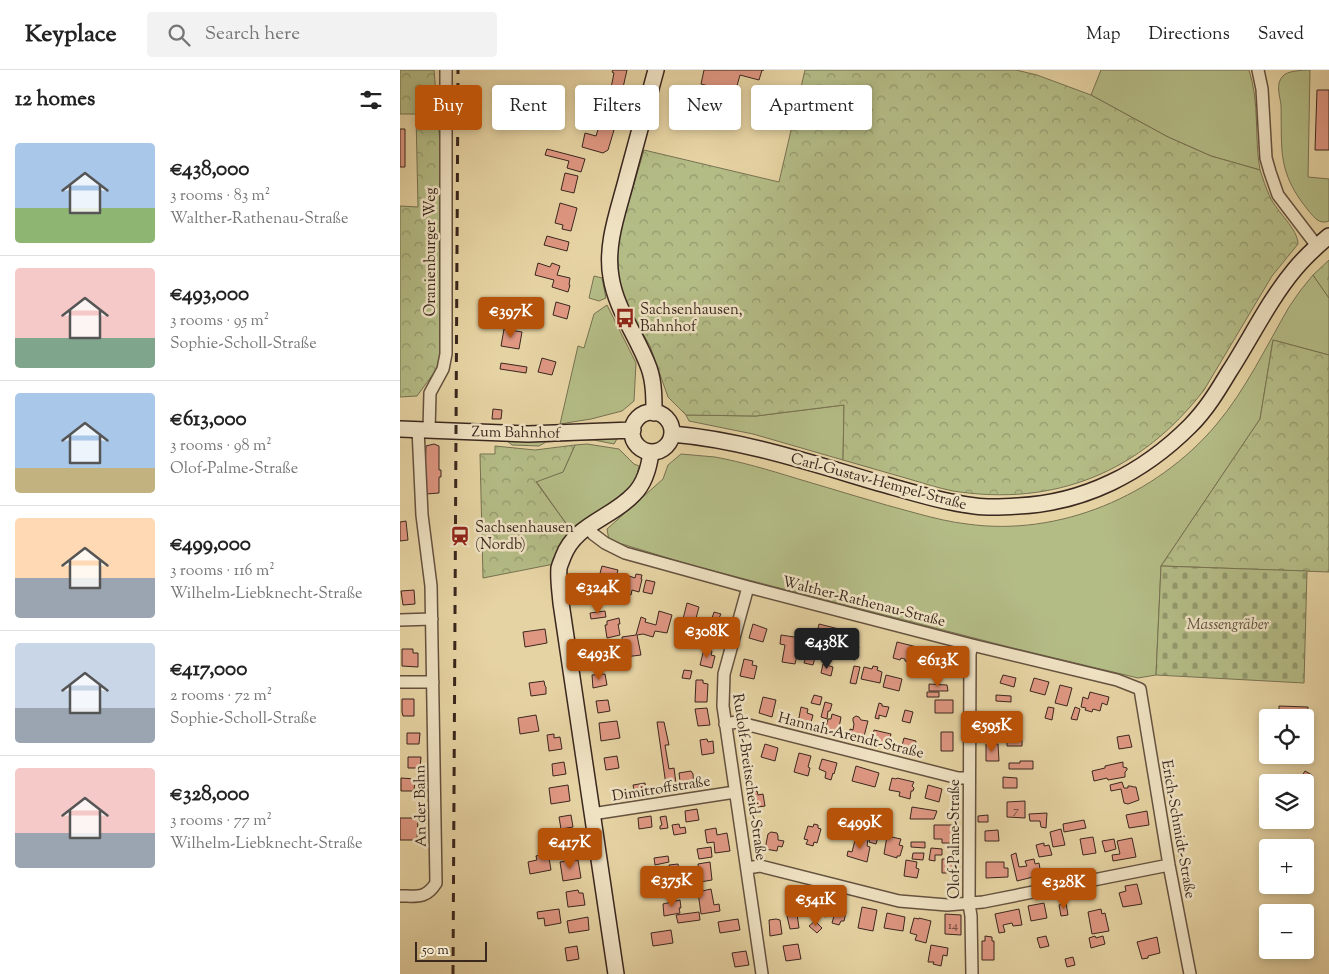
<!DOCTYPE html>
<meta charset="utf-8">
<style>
body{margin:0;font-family:"Sorts Mill Goudy",serif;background:#f2f2f2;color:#222;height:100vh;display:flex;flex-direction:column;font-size:19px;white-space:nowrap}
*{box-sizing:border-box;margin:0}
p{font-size:16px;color:#767676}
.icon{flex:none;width:28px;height:28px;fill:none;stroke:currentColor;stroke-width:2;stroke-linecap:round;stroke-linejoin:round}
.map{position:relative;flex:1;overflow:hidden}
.panel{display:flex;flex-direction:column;background:#fff;width:400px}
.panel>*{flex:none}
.banner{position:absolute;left:15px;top:15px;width:475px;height:45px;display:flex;gap:10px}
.buttons{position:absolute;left:859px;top:639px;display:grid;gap:10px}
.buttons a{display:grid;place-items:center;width:55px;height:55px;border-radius:5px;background:#fff;box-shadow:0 2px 8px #0003;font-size:25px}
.scale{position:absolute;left:15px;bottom:12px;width:72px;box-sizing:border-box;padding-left:5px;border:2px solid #3a271e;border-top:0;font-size:14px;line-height:18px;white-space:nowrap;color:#3a271e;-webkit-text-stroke:4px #efe2c3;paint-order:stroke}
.price{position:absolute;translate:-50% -42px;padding:0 11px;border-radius:5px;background:#b45309;color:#fff;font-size:16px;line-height:32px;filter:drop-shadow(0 1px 2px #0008)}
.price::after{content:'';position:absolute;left:50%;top:30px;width:15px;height:11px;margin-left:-8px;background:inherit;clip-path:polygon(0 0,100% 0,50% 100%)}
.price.selected{background:#222;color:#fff}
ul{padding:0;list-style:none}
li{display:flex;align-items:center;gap:15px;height:125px;padding:0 15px}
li+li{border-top:1px solid #e0e0e0}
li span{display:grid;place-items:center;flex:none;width:140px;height:100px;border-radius:5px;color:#555}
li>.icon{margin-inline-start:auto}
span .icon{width:60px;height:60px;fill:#fffc;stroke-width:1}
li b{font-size:21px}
h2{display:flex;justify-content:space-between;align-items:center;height:60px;padding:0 15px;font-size:21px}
.chip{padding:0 18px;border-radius:5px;background:#fff;box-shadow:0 2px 8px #0003;font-size:18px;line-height:45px}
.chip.selected{background:#b45309;color:#fff}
header{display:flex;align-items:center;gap:30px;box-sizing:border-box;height:70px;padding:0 25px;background:#fff;border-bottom:1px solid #e0e0e0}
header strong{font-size:24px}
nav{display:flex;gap:28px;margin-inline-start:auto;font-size:18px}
.search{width:350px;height:45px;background:#f2f2f2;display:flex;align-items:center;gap:12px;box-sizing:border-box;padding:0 18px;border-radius:5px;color:#767676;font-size:19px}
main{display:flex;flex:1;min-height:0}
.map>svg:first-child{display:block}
.green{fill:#b4bc86;stroke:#777252}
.forest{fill:url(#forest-crowns);stroke:#777252}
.cemetery{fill:url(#cemetery-stones);stroke:#777252}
.building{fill:#df9782;stroke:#3a271e}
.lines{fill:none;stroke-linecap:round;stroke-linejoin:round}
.street-casing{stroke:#65523f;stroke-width:14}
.secondary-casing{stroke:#3a271e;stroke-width:18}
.street{stroke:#efe2c3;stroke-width:11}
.secondary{stroke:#efe2c3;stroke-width:15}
.rail{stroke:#3a271e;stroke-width:3;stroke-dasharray:9 9;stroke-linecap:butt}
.labels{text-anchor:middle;stroke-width:5;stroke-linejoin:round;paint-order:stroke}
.number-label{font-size:12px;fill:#634337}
.street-label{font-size:15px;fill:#3a271e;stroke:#efe2c3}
.poi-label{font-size:15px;fill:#3a271e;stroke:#efe2c3;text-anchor:start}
.park-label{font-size:15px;font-style:italic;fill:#584c38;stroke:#efe2c3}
</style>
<header>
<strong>Keyplace</strong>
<div class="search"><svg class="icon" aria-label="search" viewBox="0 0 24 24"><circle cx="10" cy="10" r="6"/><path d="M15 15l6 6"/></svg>Search here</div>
<nav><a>Map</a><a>Directions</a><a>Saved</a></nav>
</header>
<main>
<section class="panel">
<h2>12 homes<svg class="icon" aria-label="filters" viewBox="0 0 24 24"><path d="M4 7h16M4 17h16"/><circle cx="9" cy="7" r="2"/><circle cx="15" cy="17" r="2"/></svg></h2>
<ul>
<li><span style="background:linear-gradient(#a9c7e8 65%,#8fb573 0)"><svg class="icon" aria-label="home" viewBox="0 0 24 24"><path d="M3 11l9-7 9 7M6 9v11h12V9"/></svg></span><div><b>€438,000</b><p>3 rooms · 83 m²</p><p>Walther-Rathenau-Straße</p></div></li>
<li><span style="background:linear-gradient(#f6c9c9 70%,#7fa58c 0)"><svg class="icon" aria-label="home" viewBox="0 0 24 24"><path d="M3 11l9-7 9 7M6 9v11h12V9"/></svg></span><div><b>€493,000</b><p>3 rooms · 95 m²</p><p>Sophie-Scholl-Straße</p></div></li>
<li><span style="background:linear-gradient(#a9c7e8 75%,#c2b280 0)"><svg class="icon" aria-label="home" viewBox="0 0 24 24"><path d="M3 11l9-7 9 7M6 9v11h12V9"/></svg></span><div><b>€613,000</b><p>3 rooms · 98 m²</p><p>Olof-Palme-Straße</p></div></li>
<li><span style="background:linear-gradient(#ffd9b3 60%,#9aa5b1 0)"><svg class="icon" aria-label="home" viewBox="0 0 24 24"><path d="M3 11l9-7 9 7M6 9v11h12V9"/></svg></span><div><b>€499,000</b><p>3 rooms · 116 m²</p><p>Wilhelm-Liebknecht-Straße</p></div></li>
<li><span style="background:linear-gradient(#c9d6e8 65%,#9aa5b1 0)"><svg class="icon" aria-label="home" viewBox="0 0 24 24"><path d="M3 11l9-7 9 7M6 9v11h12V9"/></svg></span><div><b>€417,000</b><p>2 rooms · 72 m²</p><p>Sophie-Scholl-Straße</p></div></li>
<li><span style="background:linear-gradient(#f6c9c9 65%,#9aa5b1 0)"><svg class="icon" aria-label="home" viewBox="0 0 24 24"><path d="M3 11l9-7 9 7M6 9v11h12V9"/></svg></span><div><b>€328,000</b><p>3 rooms · 77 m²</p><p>Wilhelm-Liebknecht-Straße</p></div></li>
</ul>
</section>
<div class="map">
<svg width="929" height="904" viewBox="0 0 929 904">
<defs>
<pattern id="forest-crowns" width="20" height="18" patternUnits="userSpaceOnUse" patternTransform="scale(1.25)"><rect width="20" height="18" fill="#b4bc86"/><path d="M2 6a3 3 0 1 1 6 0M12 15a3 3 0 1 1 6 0" fill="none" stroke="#93996d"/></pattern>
<pattern id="cemetery-stones" width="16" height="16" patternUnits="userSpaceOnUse" patternTransform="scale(1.25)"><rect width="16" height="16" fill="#b4bc86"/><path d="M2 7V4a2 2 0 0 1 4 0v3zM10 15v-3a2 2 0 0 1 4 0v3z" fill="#93996d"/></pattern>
</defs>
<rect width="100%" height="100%" fill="#e6d3a3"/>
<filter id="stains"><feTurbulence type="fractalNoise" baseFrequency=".004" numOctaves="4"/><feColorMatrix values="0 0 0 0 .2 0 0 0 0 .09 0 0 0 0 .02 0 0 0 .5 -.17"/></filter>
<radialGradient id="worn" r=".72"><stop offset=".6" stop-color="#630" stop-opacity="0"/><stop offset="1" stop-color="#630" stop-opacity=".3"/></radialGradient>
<path class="green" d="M701,0h148c11,34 5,66 11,100l-49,-14 -43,-19 -77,-42z
M904,0h6l-2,107 21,2v42c-10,4 -15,-4 -21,-11 -31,-38 -26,-60 -27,-105 -1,-9 -6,-21 2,-29 5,-5 14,-5 21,-6z
M913,205l16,23v57l-56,-15 -13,79 -99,147 -5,109 -18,3 -129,-31 -315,-81 -85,-26 -2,-11 56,-50 5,-14 13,-11c11,1 23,2 34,3 27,5 54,13 80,21 41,12 82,25 124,36 15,4 31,8 48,10 92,13 189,-28 249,-99 29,-34 51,-80 73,-118l11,-16z
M194,206l8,2 4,20 -7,3 -10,-3z
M207,235l29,58 -2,38 -12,10 -31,8 -31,5 18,-78 6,2 10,-34z
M444,335l-1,55 -90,-26 -64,-13 -3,-6 70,1z
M187,366l30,3 -3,5 -20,-4h-12l-36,2 -7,4 -27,-1 -5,-4v-4z
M187,374l32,5 15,15 5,2 -4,17 -13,15 -52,31 -34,-48 27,-9 12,-27z"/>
<path class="forest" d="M0,0h34l7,85 3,204 -27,37 -17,1v-191l18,1 -2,-93h-16z
M405,0h211l21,5 54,20 77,42 43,19 49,14c3,9 6,18 10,27 7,15 28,32 28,47l-26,32 -68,114c-63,82 -149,117 -251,101 -15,-3 -30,-8 -44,-12 -22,-6 -44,-13 -66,-19l1,-55 -88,11 -70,-1 -18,-18 -18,-51 -31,-54 -2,-50 27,-92 135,32z
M929,190v38l-16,-23z
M873,270l56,15v217l-168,-6 99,-147z
M175,375l-12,27 -27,10 34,47 -16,35 -71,14 -3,-124h15v-8l40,4z"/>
<path class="cemetery" d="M761,496l146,5 -3,112 -148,-8z"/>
<path class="building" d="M213,0h14l-5,22 -11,-4 3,-15 -2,-1z
M304,0h60h-2l-3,10 -19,-5 -5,18 -34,-9z
M917,20h12v60h-14z
M199,56l15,4 -6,20 -5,3 -21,-6 3,-14 11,3z
M0,59h5v38h-5z
M147,79l38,10 -4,13 -14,-4 2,-7 -24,-6z
M165,103l13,3 -4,17 -13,-3z
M160,133l17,5 -6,23 -9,-2 1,-4 -8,-2z
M147,166l22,6 -2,9 -23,-6z
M138,193l12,4 2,-4 8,3 -3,9 13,3 -1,7h1l-2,7 -16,-5 2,-7 -19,-5z
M156,232l14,4 -3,13 -14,-4z
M104,259l18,3 -3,17 -18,-3z
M142,288l14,4 -4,13 -14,-3z
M101,293l26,4 -1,6 -26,-4z
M93,339l9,1 -1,9h-9z
M34,374l5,2v24h2v7h-2v16l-13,1 -1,-20 1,-28z
M6,451l2,19 -8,1v-19z
M202,496l16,4 -3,11 -16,-4z
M236,504l6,1 -1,4h1l-3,13 -7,-2 -1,5 -10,-3 5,-17 9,3z
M246,510l9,2 -3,12 -9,-2z
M14,520l1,14 -12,1 -2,-14z
M287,533l12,4 -4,15 -12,-3z
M205,541l1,6 -15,2 -1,-6z
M259,541l13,4 -5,18 -12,-2 -2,6 -10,-3 -6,1 4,20 -16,2 -3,-20 14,-2 5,-18 5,2 -1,3 11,3z
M314,542l7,2 -2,4 5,1 -3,11 -12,-3z
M219,548l1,6h-2l2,11 -13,3 -2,-13h2v-4z
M299,553l4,1 -3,9 6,2 -3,8 -9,-2z
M353,554l14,5 -4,13 -14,-4z
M419,554l20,5 -4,17 -9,-3 1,-2 -5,-1v2l-7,-1z
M145,559l2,14 -22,4 -2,-15z
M381,565l20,3 -6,26 -13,-2 3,-17 -5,-1z
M497,572l20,5 -4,16 -8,-2v-2l-4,-1 -1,2 -7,-2z
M443,573l16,4 -4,13 -15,-4z
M206,575l2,15 -18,3 -1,-5 4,-1 -1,-9z
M2,579h11v4h5v14l-16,-1z
M304,579l8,2 -1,4 4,1 -3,12 -12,-3z
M407,582l9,2 -3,11 -9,-2z
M529,582l19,5 -3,11 -12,-4 -2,9 -7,-2z
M344,589l9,2 -1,4 5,1 -3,13 -14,-3z
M423,594l10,3 -2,9 -10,-3z
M454,596l6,1 -4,17 -6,-1z
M473,596l5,1 -1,3 5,2 -2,11 -19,-4 3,-12 8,2z
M284,600l8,1 -2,8 -8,-1z
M205,604l2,11 -14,3 -1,-13z
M486,605l16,4 -3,12 -16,-4z
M603,605l13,3 -2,9 -14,-4z
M634,608l15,4 -4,13 -15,-4z
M296,610h7v3l5,1 -1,18h-12z
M144,611l1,5 1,1v7l-15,2 -2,-13z
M529,614l18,1 1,6h-19z
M660,615l12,3 -5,18 -12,-3z
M527,622h12v5h-12z
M690,622l19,5 -2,8 -5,-2 -2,8 -7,-2 -1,3 -7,-2 1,-2 -5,-1 2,-10 5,2z
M414,625l8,2 -2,8 -9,-2z
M596,625l15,1v6l-15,-1z
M363,627l13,3 -4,17 -13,-4z
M2,629h12v17h-11l-1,-4z
M208,630l2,11 -12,2 -2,-12z
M535,630h18v13h-18z
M425,632l7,2 -2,7h-2l-1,8 -6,-2z
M479,633l3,1v2l7,1 -3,10 -7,-2v4l-4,-1z
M879,636l29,1 -2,48h-1v-37h-26z
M401,637l7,2 -1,4 6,2 -3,11 -12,-3z
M648,637l6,1 -2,12 -7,-2z
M675,637l5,2 -3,11 -6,-1z
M307,638l3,17 -12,1 -3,-17z
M505,640l8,2 -3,11 -8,-2z
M432,644l9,3 -3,16 -13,-3 3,-11h3z
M136,645l3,16 -19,3 -2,-16z
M456,646l3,1 2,3 7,1 -5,19 -14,-4 1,-7 3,1 1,-6 -1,-3v-3z
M586,648h12v12h-12z
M217,651l3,17 -19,3 -2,-18z
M257,652h7l5,23h-4l4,24 5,-1 2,16 -10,1z
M474,660l17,4 -3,12 -12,-3v-2l-4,-1z
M541,662h12v19h-12z
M7,663h13l-1,11h-12z
M154,664v4l6,-1 2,12 -13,2 -2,-16z
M729,665l3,12 -13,2 -2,-12z
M504,668l12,3 -2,11 -13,-3z
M307,669l1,3 5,-1 1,12 -12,2 -2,-15z
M615,669v2l7,-1v6h-15v-6z
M365,674l13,4 -3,13 -14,-4z
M586,674h12l1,17h-13z
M399,683l12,3 -3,11 2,1 -2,8 -14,-4z
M217,686l2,12 -13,2 -2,-12z
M8,687h13l-1,11h-12z
M422,689l15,4 -3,11 -1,-1 -2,7 -6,-2 1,-6 -7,-3z
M620,691h13v8h-24v-6h11z
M164,692l2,12 -13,2 -1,-12z
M723,692v5l4,1v2l-2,2v5l-17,3 -1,-2 -13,3 -2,-10 13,-3v-2z
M456,696l23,7 -4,14 -23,-6z
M291,701l2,3 1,14 -13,1 -2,-16z
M905,701l7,4 1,4 -2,3 -4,1 -7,-4z
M603,707l14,1v10h-14z
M1,708l14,1 -1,12h-13z
M492,708l4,1 1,-1 17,4 -2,4 2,2 -1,3h-2l-1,8 -11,-3 1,-4 -11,-2z
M722,712l2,6h4v-2h2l4,1h2l3,13 -11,4 -4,-1 -3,-14 -10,2 -1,-6z
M245,713l2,12 -12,1 -2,-11z
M168,715l2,16 -19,3 -2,-16z
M528,715l14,4 -3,13 -14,-4z
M357,721l1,4 5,-1 2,12 -13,2 -2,-16z
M625,731v17l-18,-1v-15z
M512,737l25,4 -3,8h-24z
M297,739l2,11 -13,2 -1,-11z
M747,741l2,14 -20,3 -3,-13z
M647,743l-1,15 -5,-1 -1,-6h-10l-1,-7z
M171,745l2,12 -12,2 -2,-12z
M588,745v7h-10v-6z
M251,746l1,11 -13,2 -1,-11z
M266,746l2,12 -8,1v-3l2,-1 -2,-8z
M0,748h18l-1,22h-17z
M684,750l2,8 -22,4 -1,-8z
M455,753l25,7 -4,14 -7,-2 1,-5 -17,-4z
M279,754l1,4 5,-1 1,6 -12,2 -2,-10z
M414,754l4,1v3l3,1 -4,14 -3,-1 -1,4 -7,-2 2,-4 -4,-1 4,-13 5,1z
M534,755h22l1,18h-15v-4h-8z
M316,758l1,7 10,-2 3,18 -15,2 -1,-11 -7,1 -2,-13z
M661,759l4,16 -12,2 -3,-15z
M598,760l1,11h-14v-10z
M371,762l6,1 1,3v4l6,1 -2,6 -4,-1 -1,5 -12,-2 3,-15z
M456,766l12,3 -1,7 3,1 -3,15 -20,-6 1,-5 4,1z
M487,766l14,3 -2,6 4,1 -3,10h-3v2l-13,-4z
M693,767l3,16 -13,2 -3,-16z
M732,768l4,19 -23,4 -1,-6 8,-1 -3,-13z
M714,769l2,10 -11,3 -3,-11z
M175,770l2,12 -12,2 -2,-12z
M511,772h14v6l-14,-1z
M644,773v3l5,-1 3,10 -13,2 -3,-12z
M311,777l1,10 -13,2 -2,-10z
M531,778l11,1v6h-7v6l-6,-1z
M513,783h11l-1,7 -11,-1z
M616,783l3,14 8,-1 -2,-5 9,-2 1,5 4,-1 2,12 -24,6 -6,-26z
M143,784v5l6,-1 2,12 -21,4 -2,-12 9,-2 -1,-4z
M268,786l1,6 -14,3 -1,-7z
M542,789h14v14h-14z
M178,790l3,18 -18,3 -3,-19z
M506,790l11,2 -1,6 3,1 -2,9 -13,-2z
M310,792l2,18 -12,2 -2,-18z
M586,792h18v6h4v9l-22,1z
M278,794l2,11h-6l1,8 -18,3 -2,-13 15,-2 -1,-6z
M737,814l5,20 -19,3 -4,-14 7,-2 -1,-5z
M311,819l3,16 5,-1 1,7 -19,3 -3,-22z
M178,820l1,3h4l2,12 -17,2 -2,-15z
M406,829l22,8 -2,10 -23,-6z
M280,830l1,8h-2l1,5 -16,3 -1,-12z
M644,833l3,15 -16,3 -3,-15z
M666,833l2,12 -7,1 -2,-11z
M462,837l15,3 -4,21 -15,-3z
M159,839l2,14 -16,3 -1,-8 -6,1 -1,-7z
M436,839l10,3 -2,9h-3l-2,4 -7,-2z
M619,839l3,16 -9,1 -1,-3 -9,2 2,7 -6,1 -4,-19z
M701,839l1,5 3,-1 4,18 -17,3 -4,-22z
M299,842l1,8 -22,3 -2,-8z
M487,843l18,4 -2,14 -19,-3z
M397,844l2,14 -9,1 -3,-13z
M545,844l16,1v20l-16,-1z
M188,847l1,13 -20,3 -2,-12z
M514,848l5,1v-1l12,3 -5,22 -11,-3 2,-5 -7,-2z
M338,849l2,11 -20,3 -2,-11z
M376,849l4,1 2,14 -12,2 -1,-16z
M415,851l7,7 -5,5 -8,-7z
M271,860l2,13 -20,3 -2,-13z
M585,866l7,1v4h2v19h-12v-19h3z
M646,866l3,10 -9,2 -3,-10z
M695,866l1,2 7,-2 2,8 -14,4 -2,-10z
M757,867l3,16 -12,3v2l-6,1 -5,-17z
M398,874l3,15 -15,2 -3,-15z
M531,875l17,3 -1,8 -4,-1 -2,11 -8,-2 1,-2h-6z
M177,876l2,13 -12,2 -2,-13z
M346,881l3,14 -14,2 -3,-14z
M673,887l2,8 -8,2 -2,-8z"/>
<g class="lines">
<defs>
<path id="street" d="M858,0l4,19 4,69 4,14 8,23 39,51
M29,360l1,-37 13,-24 3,-15v-284
M187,457l6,7 12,9 20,10 123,34 224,58 145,35 23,9 29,176 21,109
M348,517l-24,87 -1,32 39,268
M0,550l32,-1
M0,612h33
M325,654l12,-2 221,56h11
M192,744l143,-22
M347,798l13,-2 139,35 48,4 36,-3 186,-37
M0,826c17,0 26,3 36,-13l-5,-297 -9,-71 -4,-86
M572,904l-1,-58 -2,-12 1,-250 2,-9"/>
<path id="secondary" d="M232 362a20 20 0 1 1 40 0a20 20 0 1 1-40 0Z
M254,343c0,-15 0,-31 -5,-45 -11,-31 -33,-58 -38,-91 -6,-33 8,-68 16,-100 10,-36 19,-71 29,-107
M0,359l128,5 105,-4
M272,364c71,6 139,29 207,49 32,9 63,19 96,23 14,2 29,1 43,0 66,-3 125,-33 172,-80 16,-16 27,-34 39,-54 22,-34 40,-72 66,-103 10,-12 22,-23 34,-33
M216,904l-55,-371c-1,-12 -3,-24 -2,-35 1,-4 3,-8 4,-11 12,-33 49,-39 71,-63 11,-11 15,-26 17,-42"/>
</defs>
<use href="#street" class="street-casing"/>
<use href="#secondary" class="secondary-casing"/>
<use href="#street" class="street"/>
<use href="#secondary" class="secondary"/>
<path class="rail" d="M53,904l5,-904"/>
</g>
<defs>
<symbol id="bus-bare" viewBox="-9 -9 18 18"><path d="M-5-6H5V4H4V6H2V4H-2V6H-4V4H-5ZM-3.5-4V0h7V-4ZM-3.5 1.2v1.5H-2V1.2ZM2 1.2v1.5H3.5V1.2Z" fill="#8f2418" stroke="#efe2c3" stroke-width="2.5" paint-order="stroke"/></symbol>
<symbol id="station-bare" viewBox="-9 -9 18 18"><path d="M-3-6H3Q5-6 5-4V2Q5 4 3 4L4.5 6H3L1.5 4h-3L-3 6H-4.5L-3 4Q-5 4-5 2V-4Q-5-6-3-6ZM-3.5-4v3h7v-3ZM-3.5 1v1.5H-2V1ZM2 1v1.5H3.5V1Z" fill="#8f2418" stroke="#efe2c3" stroke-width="2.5" paint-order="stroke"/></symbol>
</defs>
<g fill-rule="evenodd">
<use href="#bus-bare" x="211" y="234" width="28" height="28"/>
<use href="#station-bare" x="46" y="452" width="28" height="28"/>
</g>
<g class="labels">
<g class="number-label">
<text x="616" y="744">7</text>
<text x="553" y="859">14</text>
</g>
<g class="street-label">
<text transform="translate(30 182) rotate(-90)" y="5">Oranienburger Weg</text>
<text transform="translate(116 362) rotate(1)" y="5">Zum Bahnhof</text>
<text transform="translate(479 411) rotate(15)" y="5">Carl-Gustav-Hempel-Straße</text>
<text transform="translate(464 531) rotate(14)" y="5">Walther-Rathenau-Straße</text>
<text transform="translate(451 665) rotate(14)" y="5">Hannah-Arendt-Straße</text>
<text transform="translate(350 707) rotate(82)" y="5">Rudolf-Breitscheid-Straße</text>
<text transform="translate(261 718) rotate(-9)" y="5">Dimitroffstraße</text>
<text transform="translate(20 736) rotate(-91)" y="5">An der Bahn</text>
<text transform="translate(779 759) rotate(80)" y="5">Erich-Schmidt-Straße</text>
<text transform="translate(554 769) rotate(-90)" y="5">Olof-Palme-Straße</text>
</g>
<g class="poi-label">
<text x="240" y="244">Sachsenhausen,<tspan x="240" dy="17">Bahnhof</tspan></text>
<text x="75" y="462">Sachsenhausen<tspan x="75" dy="17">(Nordb)</tspan></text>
</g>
<g class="park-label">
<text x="828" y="559">Massengräber</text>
</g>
</g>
<rect width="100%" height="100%" filter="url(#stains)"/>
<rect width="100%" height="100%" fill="url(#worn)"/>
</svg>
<div class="buttons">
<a><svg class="icon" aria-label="locate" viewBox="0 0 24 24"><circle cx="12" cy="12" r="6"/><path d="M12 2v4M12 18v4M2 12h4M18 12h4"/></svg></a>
<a><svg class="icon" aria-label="layers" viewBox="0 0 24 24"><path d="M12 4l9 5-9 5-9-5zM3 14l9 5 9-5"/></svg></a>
<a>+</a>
<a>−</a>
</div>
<div class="scale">50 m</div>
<b class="price" style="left:111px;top:269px">€397K</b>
<b class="price" style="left:198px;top:545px">€324K</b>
<b class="price" style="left:307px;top:589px">€308K</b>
<b class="price selected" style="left:427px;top:600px">€438K</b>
<b class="price" style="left:199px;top:611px">€493K</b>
<b class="price" style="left:538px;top:618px">€613K</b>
<b class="price" style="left:592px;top:683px">€595K</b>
<b class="price" style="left:460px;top:780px">€499K</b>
<b class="price" style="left:170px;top:800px">€417K</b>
<b class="price" style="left:272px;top:838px">€375K</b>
<b class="price" style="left:664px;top:840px">€328K</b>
<b class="price" style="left:416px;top:857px">€541K</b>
<div class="banner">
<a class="chip selected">Buy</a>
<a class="chip">Rent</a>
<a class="chip">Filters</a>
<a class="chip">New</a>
<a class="chip">Apartment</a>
</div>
</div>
</main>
